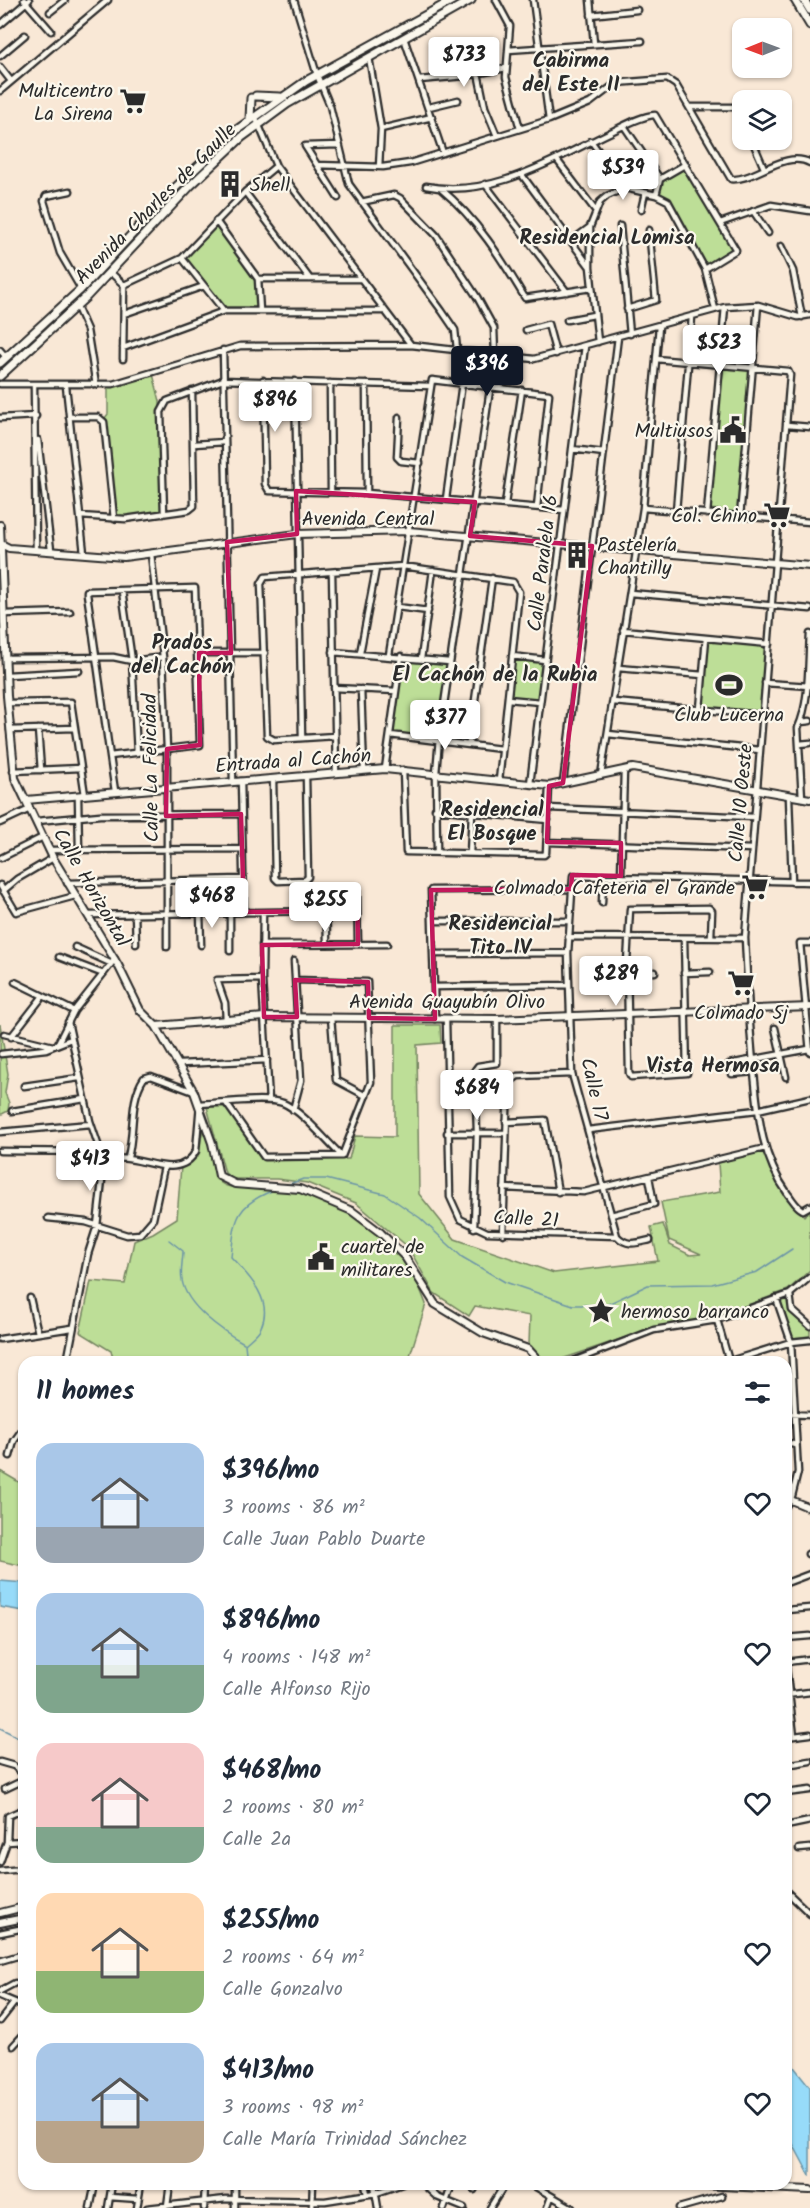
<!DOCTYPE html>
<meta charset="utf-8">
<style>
body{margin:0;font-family:Kalam,sans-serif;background:#f2f2f3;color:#1f2937;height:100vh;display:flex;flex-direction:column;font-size:22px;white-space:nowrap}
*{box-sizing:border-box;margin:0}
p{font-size:20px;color:#747a83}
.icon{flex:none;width:33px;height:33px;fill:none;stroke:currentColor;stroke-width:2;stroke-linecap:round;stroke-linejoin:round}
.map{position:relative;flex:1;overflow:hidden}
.details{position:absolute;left:18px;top:1356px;width:774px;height:834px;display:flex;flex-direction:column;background:#fff;border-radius:18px;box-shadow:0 2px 4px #0004}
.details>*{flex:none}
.needle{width:39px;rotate:269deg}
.fabs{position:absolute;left:732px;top:18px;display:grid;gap:12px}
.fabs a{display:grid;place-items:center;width:60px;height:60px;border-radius:12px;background:#fff;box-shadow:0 2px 4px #0004;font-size:30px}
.price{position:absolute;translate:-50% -51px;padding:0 14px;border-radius:6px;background:#fff;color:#222;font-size:20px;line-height:39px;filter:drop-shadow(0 2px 3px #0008)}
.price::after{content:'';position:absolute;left:50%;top:36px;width:18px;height:14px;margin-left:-9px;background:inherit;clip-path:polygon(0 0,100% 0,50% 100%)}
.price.active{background:#111827;color:#fff}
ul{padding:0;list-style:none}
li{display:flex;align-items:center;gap:18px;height:150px;padding:0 18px}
li span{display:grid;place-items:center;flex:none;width:168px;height:120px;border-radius:18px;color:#555}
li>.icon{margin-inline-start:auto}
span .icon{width:72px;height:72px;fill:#fffc;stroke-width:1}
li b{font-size:26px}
h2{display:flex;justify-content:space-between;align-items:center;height:72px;padding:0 18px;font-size:26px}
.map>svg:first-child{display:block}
.green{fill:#bdde97;stroke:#748461;stroke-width:1.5}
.water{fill:#97dbf9;stroke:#6c95a7;stroke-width:1.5}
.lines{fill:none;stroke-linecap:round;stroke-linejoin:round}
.stream{stroke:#6c95a7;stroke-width:1.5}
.street-casing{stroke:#2b2b2b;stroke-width:9}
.secondary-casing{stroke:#2b2b2b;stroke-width:10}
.primary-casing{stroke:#2b2b2b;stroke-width:11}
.street{stroke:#fbf7ec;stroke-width:4.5}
.secondary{stroke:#fbf7ec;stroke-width:6}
.primary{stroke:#fbf7ec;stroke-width:7}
.marked{fill:none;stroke:#c2185b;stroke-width:4.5;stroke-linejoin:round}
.labels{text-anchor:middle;stroke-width:4.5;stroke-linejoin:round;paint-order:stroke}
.poi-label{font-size:20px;fill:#2b2b2b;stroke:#fbf7ec;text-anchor:end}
.street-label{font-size:20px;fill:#2b2b2b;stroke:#fbf7ec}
.neighbourhood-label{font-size:21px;font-weight:bold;fill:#2b2b2b;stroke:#fbf7ec}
</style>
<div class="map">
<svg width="810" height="2208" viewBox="0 0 810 2208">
<rect width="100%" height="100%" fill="#f9e8d6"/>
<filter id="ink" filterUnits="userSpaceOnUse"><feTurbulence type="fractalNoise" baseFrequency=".0167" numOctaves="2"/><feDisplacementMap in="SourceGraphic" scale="12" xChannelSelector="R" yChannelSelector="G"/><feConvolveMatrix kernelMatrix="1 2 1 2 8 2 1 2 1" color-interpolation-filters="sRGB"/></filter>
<g filter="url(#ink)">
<path class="green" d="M686,168l48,82 -27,16 -34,-62 -14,-11 2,-11z
M217,226l38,51 3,30h-32l-41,-48z
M721,367l29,2 -11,143 -30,-3z
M153,374l7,27 2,111 -48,6 -9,-100 3,-4v-27z
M708,640l59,6 -6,67 -59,-6z
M514,657l29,4 -5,40 -28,-3z
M402,658l47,6 -11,73 -46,-4z
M0,1024l8,50 -3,19 4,10 -1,8 -8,4z
M395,1025h45l1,18 -24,2 2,149 36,45 99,34 104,-12 -7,-34 12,-3 7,21 20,10 11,-1 -32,-14 -8,-38 59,-10 -2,-29 45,-12 19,38 22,27 6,-6v60l-22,20 -72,27 -63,11 -100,34h-12l-12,-18 1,-28 -55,-10 -6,10 -35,-23 -26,-46 -52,-44 -49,-20 -30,-4h-44l-8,-6 -18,-66h19l35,52h88l6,-23 40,1z
M204,1122c3,13 9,54 17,61 13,10 39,2 54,3 48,2 100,36 129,72 10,13 16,31 22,46l-18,58h-294l-3,-11 -31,-19 11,-51 34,3 9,-43 19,-8 24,-15 4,-52 17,-9z
M789,1293c-1,17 6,25 21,33v10l-19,2 -13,-39z
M0,1471l24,14v81l-24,-5z"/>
<path class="water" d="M0,1581l24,2v28l-24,-4z
M786,2057l24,30v89l-24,-45z"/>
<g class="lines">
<path class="stream" d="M287,1185l16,-6h23l59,15 35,24 42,39 43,25 68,23h33l42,-20 64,-1 45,-12 35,-23
M169,1240l14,11c0,9 -3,20 -1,29 4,26 40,51 62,63
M247,1362l-2,-18c5,-5 14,-11 16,-17 13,-27 -13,-52 -30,-70 4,-38 4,-52 43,-67
M0,1728l24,12"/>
<defs>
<path id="street" d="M24,0l27,31
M294,0l23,75 13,31 19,78 93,127 13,19 2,19
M496,0l14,26 -4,51 14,52
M533,0l16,120
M590,0l4,44
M50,12l15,-12
M591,15l46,-5
M0,25l29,-25
M404,38l39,115
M508,50l134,-9
M0,56l25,-21
M369,57l12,72 -2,38
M0,67l11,14
M478,73l7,34 12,29
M419,80l46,-4 41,-8
M0,91l108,-91
M429,107l29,-7
M689,107h45l4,2 4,8
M255,116l21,50 135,179
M624,126l36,53
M381,129l51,-12
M752,140l12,28
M591,141l34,47
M557,160l38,50
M317,165l66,2 27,-4 139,-43 41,-17 26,-20 51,-4 9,6 55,94c22,3 54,-30 79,-16
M522,175l68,92
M485,184l82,108
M426,186c65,13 126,-26 183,-53 13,-6 31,-17 46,-18l81,135 -31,19
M441,189c36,30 60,69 84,109l66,-10
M70,191l-24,5 -2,5 16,52 21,36
M245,192l65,87
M656,195l4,-16 26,-15
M338,198l-33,-52 34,-1
M361,202l33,-7 6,3 36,37 41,62 17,31 1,27 -56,384 -3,34 1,79
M641,210l4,-17
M753,211l15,22
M216,221l42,58 2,32
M720,223l51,-18 39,6
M620,226l10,108
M571,241l19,-14
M781,246l12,25 9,46
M182,258l42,53
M110,272l14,13 -1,74
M258,279h103
M124,285l58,-27 63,-66 31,-26
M76,305l11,25 9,55
M627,309l29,-9 -7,-70
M124,314l80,-28
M567,320l27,-5
M526,330l22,-6 8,30
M598,342l-8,-75v-40l10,-25 7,-6 18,-8 31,7 12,6 37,68 10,40
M123,348l101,-37h160
M0,350l6,7
M223,350l10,431
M656,359l132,12 2,4 -45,563c2,41 4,82 8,124 5,47 6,92 35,132 5,6 8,13 15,16l7,-4
M263,380l2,104 4,7 98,2 197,17
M295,381l7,357
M330,383l1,108
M0,384h113l127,-38 171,-1 123,14 191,-52 33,-2 40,12 12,-2
M366,384l1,109
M34,386l2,163
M66,386l18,167
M69,417h29l6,5 10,97
M399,417l-2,40 4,4 19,2
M0,418l36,-2
M787,425l23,2
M38,440l13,110
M194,444l31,-2
M572,449l32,4
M446,499l16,-116
M505,504l17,-114
M643,508l167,14
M676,511l16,-194
M164,514l-3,-102 6,-11 56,-21 207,6
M707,514l18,-207
M80,516l45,3 64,-9 5,-4 -2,-115
M740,517l18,-212
M151,554l12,103 4,92v198
M332,572l4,201
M122,591l10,70 5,92
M630,593l180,16
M397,607l31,4
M4,614l66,-2
M623,630l146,14
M333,652l117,10
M199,653h66
M360,653l16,-84
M389,655l43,-275 117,14 -12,113
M512,656l33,4
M6,658l107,-1 19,4 31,-4
M421,659l12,-89
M618,668l85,7
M7,675l72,-4
M765,683l45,3
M334,688l62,3
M361,689l3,81
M508,699l32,3
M613,702l150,13
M8,703l63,-1 14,93
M700,709l6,-71
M801,722l9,-1
M38,729l3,41
M10,730l65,-2
M608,734l152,16
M390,735l111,14
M335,736l-61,4 -7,-4 -6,-152 4,-7 138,-11 110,16 6,10 -20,189
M469,743l23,-165
M799,744l11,-1
M110,756l90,-11 -5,-157 -108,3v3c10,65 18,131 28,197
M385,769l16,-113
M403,770l3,82 138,3 2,-2 3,-67
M13,771l68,-3
M601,775l42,-267 16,-182
M273,779l2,99 3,3 27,-1 3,-3 -2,-101
M241,781l3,131
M563,783l55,-446
M530,784l55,-438
M78,797l1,53
M789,797l3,85
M802,798l-4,-70c12,-26 10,-65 12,-94
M548,808l206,9
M435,809l113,11
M37,821l63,-6 141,-1
M0,823l30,-14
M547,842l205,7
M49,850l193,-1
M470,853l2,-40
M1,858l42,-21
M621,876l3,-106
M67,883l175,-4
M0,885l16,27 59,-16
M3,891l14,-12 36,-21
M602,903l1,-27
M230,912v39
M263,912l-1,67 7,122
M135,913l1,31
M200,913l1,32
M89,915l237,-4
M432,921h138
M568,937l177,1
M684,938l3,135 -56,4 -2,-4 -2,-110 3,-54 79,-1 3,3 -1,26
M810,943h-10l10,109
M327,944l-1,-54 3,-2 28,2 1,54
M262,945l125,-1
M75,947l35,16
M433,954l135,-1
M59,957l42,16
M627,963l-28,2 1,23h27
M627,973l28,-1
M684,973l26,-1
M295,980l72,2 4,100 -29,74
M15,982l59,29
M434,987l134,-2
M331,1017l5,63 30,16
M435,1019l-4,-129 140,-1
M446,1019l4,178 10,22 27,13 130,4c10,11 20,7 33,4
M226,1020l-1,-17 -8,-23 45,-1
M775,1028l11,49
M4,1034l49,12
M11,1037l32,-41
M58,1043l16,-32 41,-52
M1,1054l45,-5 25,-10
M180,1064l87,-4
M729,1064l80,-15
M732,1074l22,-2
M24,1086l55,-8
M226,1103l38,54 78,-1
M293,1110l8,-30 -7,-119
M12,1111l73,-12
M506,1122l39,-2 13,72
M588,1130l169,-20 53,-12
M0,1132l91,-8
M447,1133h59
M0,1151l101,1
M128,1157c7,-26 1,-57 16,-79l7,-2 43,16
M104,1162c30,-15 72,25 92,-11l4,-47c19,-1 67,-7 83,-1 19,8 43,38 59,53
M504,1188l80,4 181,-44
M611,1215l43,-11 -5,-27
M48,1218l38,4 41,13 13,-1 13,-15 11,-52
M474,1228l3,-96 -2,-62 3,-4 19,-3v-44
M503,1234l5,-151 10,-7 54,-2
M617,1236l-45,-162 -4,-121 5,-77 237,6
M790,1294l2,16 18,16
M30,1298l8,35
M776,1298l15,44 7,130 -6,24 -6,10
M717,1320l12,41
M0,1339l72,-11
M67,1362l21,-108 9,-28 7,-64 -14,-41 -22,-99
M571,1362l83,-32 63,-10 73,-26 20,-17
M727,1362l64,-20 19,-2
M786,1414l24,1
M786,1442l9,3
M10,1456l4,-15 10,-14
M808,1554l2,-1
M786,1583l24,-9
M786,1610l24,-2
M786,1638l24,-2
M786,1662l24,-3
M786,1667l8,69
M786,1695l24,-3
M786,1737l24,-3
M0,1762l14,4 10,9
M786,1765l24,-4
M5,1789l19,-9
M786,1793l24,-3
M786,1826l24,-5
M7,1842l17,-1
M799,1849l11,-1
M0,1862l7,-20 1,-26 16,-7
M0,1871l24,-2
M786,1891l24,23
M0,1933l24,-5
M0,1961l24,-7
M0,1991l15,-8
M0,1996l24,10
M0,2021l14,-18
M13,2046l11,-12
M365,2184l2,10
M374,2184l4,24
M423,2184l14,13 27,11
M531,2184l41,24
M474,2190l3,-6
M110,2197l28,2
M167,2206l3,-22
M90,2208l5,-24
M108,2208l4,-24
M137,2208l4,-24
M147,2208l79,-9 99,2 51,-8 26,-9
M204,2208l1,-24
M235,2208v-24
M312,2208l1,-24
M444,2208l8,-24
M490,2208l15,-24
M547,2208l4,-11
M679,2208l43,-12"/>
<path id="secondary" d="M0,525l7,171 8,82 38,80 65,107 22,45 16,16 38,66 18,51 7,33 16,8 65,5 52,22 29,22 24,24 30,47 48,29 45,16 12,13
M1,544l8,4 115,9 173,-23 112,-3 401,35
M26,800l359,-31 164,17 84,-18 177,31
M156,1026l108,-9 233,2 313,-12
M786,1498l24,10
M0,1913l24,-6
M0,1923l24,-5
M679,2184l131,6"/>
<path id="primary" d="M795,0l15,25
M804,0l6,10
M256,96l24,1
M250,119l1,-21
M0,363l79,-72 97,-104 62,-58 68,-48 147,-81
M0,376l86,-79 104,-111 52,-49 45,-33 184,-104"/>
</defs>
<use href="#street" class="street-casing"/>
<use href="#secondary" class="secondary-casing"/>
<use href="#primary" class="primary-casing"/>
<use href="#street" class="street"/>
<use href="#secondary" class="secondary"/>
<use href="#primary" class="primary"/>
</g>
</g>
<path class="marked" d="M296,491l179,11 -5,34 122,10 -29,237 -14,3 -2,56 74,1v33l-49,-1 -1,14 -140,1 4,129 -66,-1 -1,-36 -73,-2 2,37h-33l-2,-72 96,-1 -1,-56h-31v23l-82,1 -3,-98 -75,2 1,-67 33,-4 -1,-92h32l-4,-111 70,-8z"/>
<defs>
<symbol id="supermarket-bare" viewBox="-9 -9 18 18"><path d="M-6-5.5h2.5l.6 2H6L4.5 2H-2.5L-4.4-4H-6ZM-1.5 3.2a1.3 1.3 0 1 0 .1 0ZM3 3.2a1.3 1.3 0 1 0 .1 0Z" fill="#2b2b2b" stroke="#fbf7ec" stroke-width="2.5" paint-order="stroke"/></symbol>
<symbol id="building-bare" viewBox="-9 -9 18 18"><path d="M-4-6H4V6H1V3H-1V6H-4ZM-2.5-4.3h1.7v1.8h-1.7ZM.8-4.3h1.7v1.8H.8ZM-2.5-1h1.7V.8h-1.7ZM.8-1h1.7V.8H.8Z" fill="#2b2b2b" stroke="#fbf7ec" stroke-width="2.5" paint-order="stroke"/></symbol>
<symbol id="civic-bare" viewBox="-9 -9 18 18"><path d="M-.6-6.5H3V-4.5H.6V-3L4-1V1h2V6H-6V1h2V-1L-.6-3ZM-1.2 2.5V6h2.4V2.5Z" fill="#2b2b2b" stroke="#fbf7ec" stroke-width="2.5" paint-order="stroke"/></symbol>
<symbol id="stadium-bare" viewBox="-9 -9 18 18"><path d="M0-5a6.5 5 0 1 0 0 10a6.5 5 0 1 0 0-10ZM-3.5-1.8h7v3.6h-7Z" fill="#2b2b2b" stroke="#fbf7ec" stroke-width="2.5" paint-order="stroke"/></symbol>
<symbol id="sight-bare" viewBox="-9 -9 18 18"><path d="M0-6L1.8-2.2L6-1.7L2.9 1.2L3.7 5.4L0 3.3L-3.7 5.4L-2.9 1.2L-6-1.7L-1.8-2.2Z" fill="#2b2b2b" stroke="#fbf7ec" stroke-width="2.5" paint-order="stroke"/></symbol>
</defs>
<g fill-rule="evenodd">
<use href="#supermarket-bare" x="114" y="82" width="38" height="38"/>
<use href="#building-bare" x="211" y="165" width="38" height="38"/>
<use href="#civic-bare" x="714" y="411" width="38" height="38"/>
<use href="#supermarket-bare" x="758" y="496" width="38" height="38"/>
<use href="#building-bare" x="558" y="536" width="38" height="38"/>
<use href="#stadium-bare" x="710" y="666" width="38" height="38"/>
<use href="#supermarket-bare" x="736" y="868" width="38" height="38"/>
<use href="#supermarket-bare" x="722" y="964" width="38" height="38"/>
<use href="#civic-bare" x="302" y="1238" width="38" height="38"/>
<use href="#sight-bare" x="582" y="1292" width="38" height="38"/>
</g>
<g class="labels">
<g class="poi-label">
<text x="113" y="97">Multicentro<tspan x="113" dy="23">La Sirena</tspan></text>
<text x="250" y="191" text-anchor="start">Shell</text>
<text x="713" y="437">Multiusos</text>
<text x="757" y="522">Col. Chino</text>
<text x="597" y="551" text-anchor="start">Pastelería<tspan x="597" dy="23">Chantilly</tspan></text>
<text x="729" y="721" text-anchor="middle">Club Lucerna</text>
<text x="735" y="894">Colmado Cafeteria el Grande</text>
<text x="741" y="1019" text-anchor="middle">Colmado 5j</text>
<text x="341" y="1253" text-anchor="start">cuartel de<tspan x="341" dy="23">militares</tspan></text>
<text x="621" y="1318" text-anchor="start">hermoso barranco</text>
</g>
<g class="street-label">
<text transform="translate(155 203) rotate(-45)" y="7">Avenida Charles de Gaulle</text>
<text x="368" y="525">Avenida Central</text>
<text transform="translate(542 563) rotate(-83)" y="7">Calle Paralela 16</text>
<text transform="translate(293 760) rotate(-4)" y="7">Entrada al Cachón</text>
<text transform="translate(150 768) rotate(-91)" y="7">Calle La Felicidad</text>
<text transform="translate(740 803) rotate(-85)" y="7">Calle 10 Oeste</text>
<text transform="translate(92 887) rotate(60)" y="7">Calle Horizontal</text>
<text x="447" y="1008">Avenida Guayubín Olivo</text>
<text transform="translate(595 1089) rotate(77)" y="7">Calle 17</text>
<text transform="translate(526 1218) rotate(3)" y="7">Calle 21</text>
</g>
<g class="neighbourhood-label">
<text x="571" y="67">Cabirma<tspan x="571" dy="24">del Este II</tspan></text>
<text x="607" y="244">Residencial Lomisa</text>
<text x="182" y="649">Prados<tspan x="182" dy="24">del Cachón</tspan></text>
<text x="495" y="681">El Cachón de la Rubia</text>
<text x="492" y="816">Residencial<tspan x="492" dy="24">El Bosque</tspan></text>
<text x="500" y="930">Residencial<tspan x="500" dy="24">Tito IV</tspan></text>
<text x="713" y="1072">Vista Hermosa</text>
</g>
</g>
</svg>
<div class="fabs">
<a><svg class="needle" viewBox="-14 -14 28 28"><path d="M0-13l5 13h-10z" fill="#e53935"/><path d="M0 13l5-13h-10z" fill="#747a83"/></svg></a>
<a><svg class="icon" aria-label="layers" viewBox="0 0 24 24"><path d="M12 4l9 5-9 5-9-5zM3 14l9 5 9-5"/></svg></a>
</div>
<b class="price" style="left:464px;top:88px">$733</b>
<b class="price" style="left:623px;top:201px">$539</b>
<b class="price" style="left:719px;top:376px">$523</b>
<b class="price active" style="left:487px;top:397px">$396</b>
<b class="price" style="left:275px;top:433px">$896</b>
<b class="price" style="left:445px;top:751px">$377</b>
<b class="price" style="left:212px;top:929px">$468</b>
<b class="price" style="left:325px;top:933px">$255</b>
<b class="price" style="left:616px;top:1007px">$289</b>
<b class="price" style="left:477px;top:1121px">$684</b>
<b class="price" style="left:90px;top:1192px">$413</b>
<section class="details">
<h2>11 homes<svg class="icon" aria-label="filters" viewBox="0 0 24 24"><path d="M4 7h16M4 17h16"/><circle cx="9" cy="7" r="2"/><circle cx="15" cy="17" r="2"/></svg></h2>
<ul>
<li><span style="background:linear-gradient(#a9c7e8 70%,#9aa5b1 0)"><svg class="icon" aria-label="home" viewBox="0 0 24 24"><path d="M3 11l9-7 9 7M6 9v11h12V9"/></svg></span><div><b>$396/mo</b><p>3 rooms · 86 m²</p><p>Calle Juan Pablo Duarte</p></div><svg class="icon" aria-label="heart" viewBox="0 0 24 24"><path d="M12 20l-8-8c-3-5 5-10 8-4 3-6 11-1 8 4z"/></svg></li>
<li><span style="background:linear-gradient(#a9c7e8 60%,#7fa58c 0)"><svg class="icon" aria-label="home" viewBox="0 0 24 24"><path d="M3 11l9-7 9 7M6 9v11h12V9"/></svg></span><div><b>$896/mo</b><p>4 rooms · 148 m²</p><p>Calle Alfonso Rijo</p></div><svg class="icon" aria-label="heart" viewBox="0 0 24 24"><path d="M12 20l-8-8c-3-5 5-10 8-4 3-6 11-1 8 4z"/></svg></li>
<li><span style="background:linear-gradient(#f6c9c9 70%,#7fa58c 0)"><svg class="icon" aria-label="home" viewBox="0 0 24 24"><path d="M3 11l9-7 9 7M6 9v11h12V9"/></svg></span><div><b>$468/mo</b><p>2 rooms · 80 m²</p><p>Calle 2a</p></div><svg class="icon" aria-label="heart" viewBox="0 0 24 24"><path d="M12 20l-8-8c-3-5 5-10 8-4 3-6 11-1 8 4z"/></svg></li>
<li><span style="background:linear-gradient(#ffd9b3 65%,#8fb573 0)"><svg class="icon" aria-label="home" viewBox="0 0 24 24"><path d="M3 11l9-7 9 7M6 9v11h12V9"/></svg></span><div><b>$255/mo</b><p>2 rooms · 64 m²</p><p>Calle Gonzalvo</p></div><svg class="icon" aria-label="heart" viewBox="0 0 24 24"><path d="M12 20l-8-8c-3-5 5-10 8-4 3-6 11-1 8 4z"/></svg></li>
<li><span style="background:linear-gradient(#a9c7e8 65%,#b9a48a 0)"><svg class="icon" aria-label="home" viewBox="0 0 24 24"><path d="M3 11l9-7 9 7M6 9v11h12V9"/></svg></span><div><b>$413/mo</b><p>3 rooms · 98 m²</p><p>Calle María Trinidad Sánchez</p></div><svg class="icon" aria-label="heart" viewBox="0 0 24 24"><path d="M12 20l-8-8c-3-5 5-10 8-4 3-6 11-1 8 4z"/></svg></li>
</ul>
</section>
</div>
